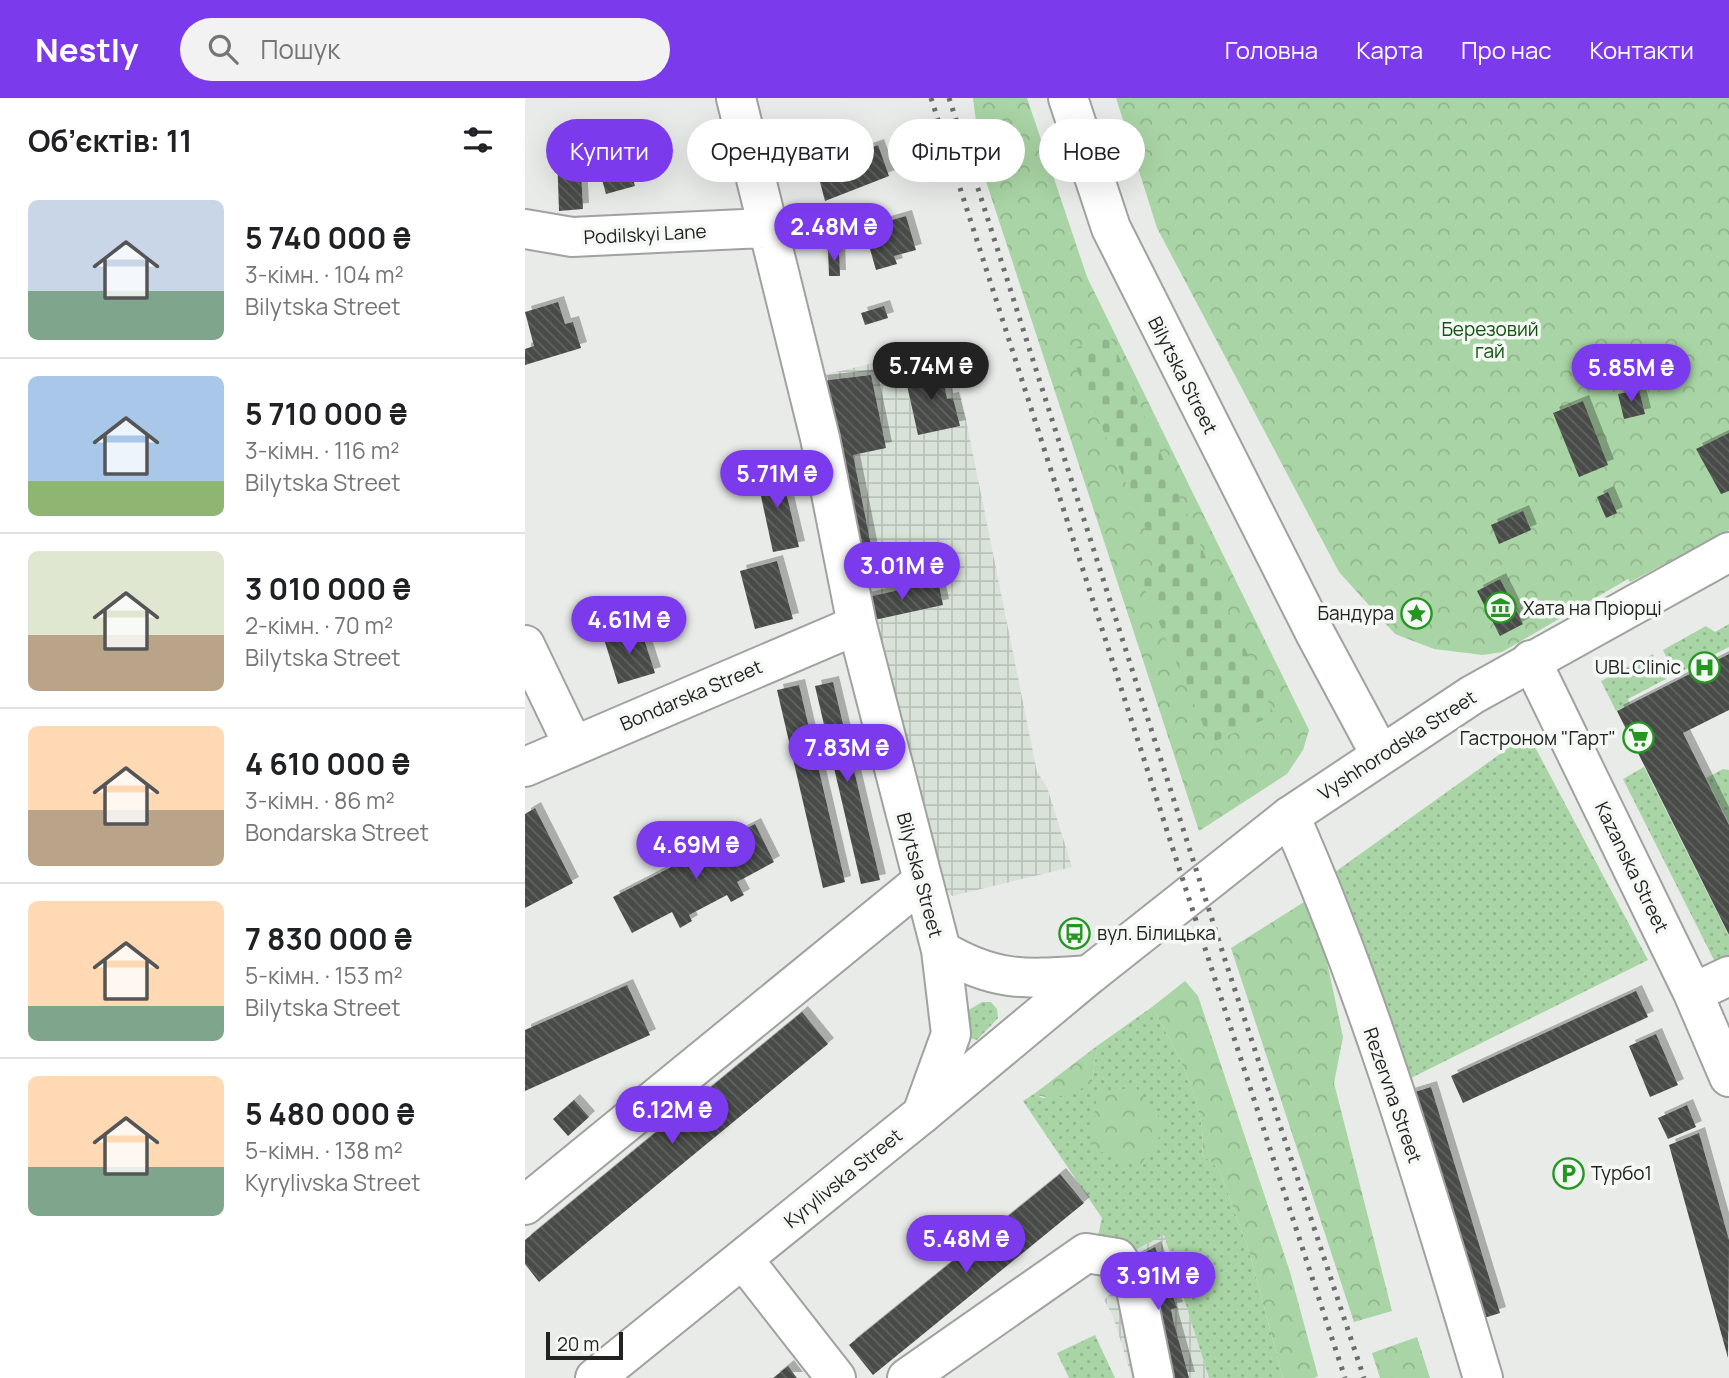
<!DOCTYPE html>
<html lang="uk">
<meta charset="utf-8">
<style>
body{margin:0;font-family:Manrope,sans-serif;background:#f2f2f2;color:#202124;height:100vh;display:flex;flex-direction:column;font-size:26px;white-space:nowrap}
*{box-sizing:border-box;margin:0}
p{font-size:23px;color:#757577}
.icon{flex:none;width:38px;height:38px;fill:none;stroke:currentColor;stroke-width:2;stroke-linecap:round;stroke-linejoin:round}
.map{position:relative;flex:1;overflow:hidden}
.sheet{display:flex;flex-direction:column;background:#fff;width:525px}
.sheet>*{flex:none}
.top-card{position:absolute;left:21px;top:21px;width:665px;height:63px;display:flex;gap:14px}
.scale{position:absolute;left:21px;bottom:18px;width:77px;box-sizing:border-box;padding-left:7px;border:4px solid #222321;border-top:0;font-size:19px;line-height:24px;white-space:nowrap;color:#222321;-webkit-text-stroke:5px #f5f9f5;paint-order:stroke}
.price{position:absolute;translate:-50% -60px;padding:0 16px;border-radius:24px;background:#7c3aed;color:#fff;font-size:23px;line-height:46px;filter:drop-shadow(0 2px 4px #0008)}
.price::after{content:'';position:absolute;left:50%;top:42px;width:21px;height:16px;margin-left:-10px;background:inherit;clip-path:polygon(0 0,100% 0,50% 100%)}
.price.current{background:#222;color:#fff}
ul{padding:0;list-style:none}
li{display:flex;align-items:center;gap:21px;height:175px;padding:0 28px}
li+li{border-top:2px solid #e0e0e0}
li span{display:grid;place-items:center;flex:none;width:196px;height:140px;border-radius:10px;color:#555}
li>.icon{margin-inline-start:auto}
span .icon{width:84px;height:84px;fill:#fffc;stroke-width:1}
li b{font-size:30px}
h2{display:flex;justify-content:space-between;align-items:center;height:84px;padding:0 28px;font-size:30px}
.pill{padding:0 24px;border-radius:32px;background:#fff;box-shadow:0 7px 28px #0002;font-size:24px;line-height:63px}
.pill.current{background:#7c3aed;color:#fff}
header{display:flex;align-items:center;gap:42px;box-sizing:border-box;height:98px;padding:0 35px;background:#7c3aed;color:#fff}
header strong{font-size:33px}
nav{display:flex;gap:38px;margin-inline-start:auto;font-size:24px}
.search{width:490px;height:63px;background:#f2f2f2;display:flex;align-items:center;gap:18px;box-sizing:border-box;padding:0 24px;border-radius:38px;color:#757577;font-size:26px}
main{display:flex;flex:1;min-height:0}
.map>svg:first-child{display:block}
.industrial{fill:url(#industrial-grid)}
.grass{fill:url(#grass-dots)}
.forest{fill:url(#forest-crowns)}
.cemetery{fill:url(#cemetery-stones)}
.building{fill:url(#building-back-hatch);filter:url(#shadow)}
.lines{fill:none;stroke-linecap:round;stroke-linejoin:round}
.minor-casing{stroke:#9fa29e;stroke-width:42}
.major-casing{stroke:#9fa29e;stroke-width:42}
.minor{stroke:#fff;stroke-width:38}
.major{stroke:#fff;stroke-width:38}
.rail{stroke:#6b6d6b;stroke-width:5;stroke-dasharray:3.5 7;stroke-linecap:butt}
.labels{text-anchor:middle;stroke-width:7;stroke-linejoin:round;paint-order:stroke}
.street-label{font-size:19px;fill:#222321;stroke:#f5f9f5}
.park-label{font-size:19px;fill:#0f510d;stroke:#f5f9f5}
.poi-label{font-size:19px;fill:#222321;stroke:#f5f9f5;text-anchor:start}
</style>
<header>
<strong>Nestly</strong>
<div class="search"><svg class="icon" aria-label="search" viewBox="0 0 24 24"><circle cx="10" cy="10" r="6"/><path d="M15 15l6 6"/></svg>Пошук</div>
<nav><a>Головна</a><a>Карта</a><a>Про нас</a><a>Контакти</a></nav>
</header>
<main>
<section class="sheet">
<h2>Об’єктів: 11<svg class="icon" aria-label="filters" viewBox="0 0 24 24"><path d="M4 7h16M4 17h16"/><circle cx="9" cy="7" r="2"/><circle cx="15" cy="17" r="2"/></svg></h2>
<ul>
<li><span style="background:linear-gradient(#c9d6e8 65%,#7fa58c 0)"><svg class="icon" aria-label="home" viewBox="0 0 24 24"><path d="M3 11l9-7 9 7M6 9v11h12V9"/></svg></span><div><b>5 740 000 ₴</b><p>3-кімн. · 104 m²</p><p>Bilytska Street</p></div></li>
<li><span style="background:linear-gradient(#a9c7e8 75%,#8fb573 0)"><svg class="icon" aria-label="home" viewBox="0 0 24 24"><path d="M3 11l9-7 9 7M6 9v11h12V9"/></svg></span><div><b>5 710 000 ₴</b><p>3-кімн. · 116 m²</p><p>Bilytska Street</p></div></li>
<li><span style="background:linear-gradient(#dfe7d0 60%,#b9a48a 0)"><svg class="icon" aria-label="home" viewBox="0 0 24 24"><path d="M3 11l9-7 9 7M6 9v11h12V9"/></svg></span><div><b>3 010 000 ₴</b><p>2-кімн. · 70 m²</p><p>Bilytska Street</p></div></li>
<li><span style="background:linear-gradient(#ffd9b3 60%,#b9a48a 0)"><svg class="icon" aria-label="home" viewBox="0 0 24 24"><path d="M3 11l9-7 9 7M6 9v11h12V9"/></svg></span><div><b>4 610 000 ₴</b><p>3-кімн. · 86 m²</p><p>Bondarska Street</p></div></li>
<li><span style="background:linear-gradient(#ffd9b3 75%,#7fa58c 0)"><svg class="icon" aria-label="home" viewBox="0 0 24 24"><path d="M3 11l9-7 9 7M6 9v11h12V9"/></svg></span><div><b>7 830 000 ₴</b><p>5-кімн. · 153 m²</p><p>Bilytska Street</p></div></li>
<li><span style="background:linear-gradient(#ffd9b3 65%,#7fa58c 0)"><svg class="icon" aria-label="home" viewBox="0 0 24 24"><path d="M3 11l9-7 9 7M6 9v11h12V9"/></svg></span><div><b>5 480 000 ₴</b><p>5-кімн. · 138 m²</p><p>Kyrylivska Street</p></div></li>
</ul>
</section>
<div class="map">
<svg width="1204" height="1280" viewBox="0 0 1204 1280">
<defs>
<pattern id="industrial-grid" width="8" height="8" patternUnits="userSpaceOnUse" patternTransform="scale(1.75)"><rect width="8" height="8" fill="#d9e2d8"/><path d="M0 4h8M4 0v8" fill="none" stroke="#bac2b9"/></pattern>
<pattern id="grass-dots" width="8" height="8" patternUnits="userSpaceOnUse" patternTransform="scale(1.75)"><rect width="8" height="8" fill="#a9d4a5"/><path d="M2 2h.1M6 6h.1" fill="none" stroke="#91b68e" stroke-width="1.8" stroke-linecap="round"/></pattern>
<pattern id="forest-crowns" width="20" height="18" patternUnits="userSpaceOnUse" patternTransform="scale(1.75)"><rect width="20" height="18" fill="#a9d4a5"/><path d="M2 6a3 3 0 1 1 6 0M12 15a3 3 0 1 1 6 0" fill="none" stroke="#91b68e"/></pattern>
<pattern id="cemetery-stones" width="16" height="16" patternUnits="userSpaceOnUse" patternTransform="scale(1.75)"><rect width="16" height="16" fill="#a9d4a5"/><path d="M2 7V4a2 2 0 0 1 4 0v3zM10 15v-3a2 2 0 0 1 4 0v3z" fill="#91b68e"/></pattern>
<pattern id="building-back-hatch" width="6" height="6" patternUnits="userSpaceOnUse" patternTransform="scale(1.75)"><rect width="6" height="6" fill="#494c49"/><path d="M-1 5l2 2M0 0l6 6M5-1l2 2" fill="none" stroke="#606360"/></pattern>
<filter id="shadow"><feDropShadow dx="6" dy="-6" stdDeviation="0" flood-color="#0004"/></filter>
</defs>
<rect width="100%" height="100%" fill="#e8ebe8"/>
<path class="industrial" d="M426,247l86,427 10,15 25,80 -120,29 -28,-30 -114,-488z
M639,1137l45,143h-77l-19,-62 -9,-16 15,-14 -2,-28z"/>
<path class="grass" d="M1204,526v23l-54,28 -12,-25 43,-24 9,6z
M1128,556l13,25 -38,20 2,5 -14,7 -15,-30z
M1003,636l120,226 -249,124 -71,-207z
M1119,669l85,169v34l-8,4 -98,-195z
M1198,671l6,1v54l-23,-46z
M457,904h9l6,7 1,9 -21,22 -10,-3v-26z
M627,909c22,39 57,102 50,147l17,15 30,82 34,127h-74l-45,-143 -37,19 -32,-5 7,-31 -79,-117 11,-7 9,4 49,-16 5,-36z
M570,1237l20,43h-46l-12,-25z"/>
<path class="forest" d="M448,0h54l60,179 222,453 -6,20 -16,24 -88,57 -217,-662z
M591,0h613v432l-99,52 -2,-3 -126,73 -19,3 -49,-6 -39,-15 -56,-62 -182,-344z
M779,804l17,32 22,103 -9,46 58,228 -38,11 -123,-374z
M660,883l13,15 92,276 28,104 -4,2h-31l-34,-127 -30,-82 -17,-15c7,-45 -28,-108 -50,-147z
M572,948l-5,36c-15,11 -40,20 -58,12z
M611,990l31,37 -27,41 -50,-18 7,-53 15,-5z
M892,1239l13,41h-50l-8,-25z"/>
<path class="cemetery" d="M584,236l165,381 -63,28 -72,-167 22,-11 -92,-214z"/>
<path class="building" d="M97,41l13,47 -29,8 -13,-47z
M353,47l11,31 -64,25 -9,-34z
M55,54l3,57 -24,2 -2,-58z
M381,118l10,34 -22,6 3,8 -21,6 -12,-42z
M303,152h11l1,26h-11z
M33,204l7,22 8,-2 8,26 -56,17v-16l9,-3 -9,-34z
M359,208l4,12 -23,7 -4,-12z
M416,270l6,31 6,-1 7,28 -42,9 -13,-59z
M346,277l15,73 -33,7 24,121 -19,4 -37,-199z
M1114,292l6,24 -21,5 -6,-25z
M1058,303l25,64 -29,12 -26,-64z
M1204,335v58l-8,3 -25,-45z
M255,369l19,80 -26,5 -17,-79z
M1083,394l9,21 -11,5 -9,-21z
M998,413l8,19 -32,14 -8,-19z
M252,463l16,58 -38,10 -15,-58z
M975,481l23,45 -23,12 -23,-45z
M413,483l5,24 -78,17 -5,-23z
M115,529l15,46 -37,11 -14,-45z
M1204,556v56l-46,23 46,92v110l-112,-224z
M308,584l47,198 -19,4 -46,-198z
M274,587l46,197 -22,6 -46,-198z
M10,710l38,75 -48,25v-94z
M230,726l19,38 -37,20 7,13 -13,7 -4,-7 -38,20 3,6 -12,7 -8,-16 -40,21 -19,-36z
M102,887l23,50 -125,56v-61z
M1111,893l12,26 -185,86 -12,-27z
M277,914l26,32 -289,238 -14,-18v-24z
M1131,936l22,51 -28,12 -21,-51z
M906,989l69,226 -29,9 -69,-226z
M49,1002l15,17 -21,19 -15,-17z
M1162,1007l9,22 -28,12 -10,-21z
M1174,1035l30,107 -1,118 -59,-213z
M535,1076l24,29 -211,172 -24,-30z
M630,1149l22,61 -6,1 2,11 16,58h-26l-36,-116z
M263,1268l9,12h-24z"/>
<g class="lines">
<defs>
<path id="minor" d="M211,0l84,340 37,187 84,325 10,84 -29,80
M0,131l47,8 194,-9
M0,547l48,100
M1006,562l162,333 36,84
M0,669l332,-142
M765,718c80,180 136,373 193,562
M416,852c55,33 86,29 148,25
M1168,895l36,-17
M0,1107l396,-323
M218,1161l93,119
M382,1280l179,-125 31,5 18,27 19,93"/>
<path id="major" d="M543,0l43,130 204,405 65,121
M70,1280l327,-264 167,-139 201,-159 182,-121 257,-143"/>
</defs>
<use href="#minor" class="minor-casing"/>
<use href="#major" class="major-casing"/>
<use href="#minor" class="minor"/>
<use href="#major" class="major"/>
<path class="rail" d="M406,0c138,427 274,854 414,1280
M424,0l278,868 137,412"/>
</g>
<defs>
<symbol id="museum-ring" viewBox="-11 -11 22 22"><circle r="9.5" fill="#f5f9f5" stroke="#269622" stroke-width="1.5"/><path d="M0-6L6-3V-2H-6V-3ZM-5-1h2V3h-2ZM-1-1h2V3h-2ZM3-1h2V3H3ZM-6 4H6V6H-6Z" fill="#269622"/></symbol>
<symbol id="sight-ring" viewBox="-11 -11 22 22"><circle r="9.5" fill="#f5f9f5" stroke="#269622" stroke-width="1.5"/><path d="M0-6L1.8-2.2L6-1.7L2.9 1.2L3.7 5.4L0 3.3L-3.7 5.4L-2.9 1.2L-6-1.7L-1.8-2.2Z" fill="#269622"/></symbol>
<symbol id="hospital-ring" viewBox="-11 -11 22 22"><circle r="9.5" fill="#f5f9f5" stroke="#269622" stroke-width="1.5"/><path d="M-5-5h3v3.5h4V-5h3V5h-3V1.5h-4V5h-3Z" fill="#269622"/></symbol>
<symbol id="supermarket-ring" viewBox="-11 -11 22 22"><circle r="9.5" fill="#f5f9f5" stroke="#269622" stroke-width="1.5"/><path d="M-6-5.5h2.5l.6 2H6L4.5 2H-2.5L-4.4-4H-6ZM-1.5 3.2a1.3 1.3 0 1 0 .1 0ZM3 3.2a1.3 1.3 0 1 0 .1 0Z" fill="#269622"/></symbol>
<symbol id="bus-ring" viewBox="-11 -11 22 22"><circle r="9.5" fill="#f5f9f5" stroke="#269622" stroke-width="1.5"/><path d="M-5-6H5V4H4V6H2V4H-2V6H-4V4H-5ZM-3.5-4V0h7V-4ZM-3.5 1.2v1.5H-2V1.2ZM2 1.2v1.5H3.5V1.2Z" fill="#269622"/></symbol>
<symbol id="parking-ring" viewBox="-11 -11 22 22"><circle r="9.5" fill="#f5f9f5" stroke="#269622" stroke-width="1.5"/><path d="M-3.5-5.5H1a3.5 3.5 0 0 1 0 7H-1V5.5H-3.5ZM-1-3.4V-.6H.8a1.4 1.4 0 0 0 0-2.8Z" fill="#269622"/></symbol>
</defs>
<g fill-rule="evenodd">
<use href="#museum-ring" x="958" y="492" width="35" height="35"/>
<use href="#sight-ring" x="874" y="498" width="35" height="35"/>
<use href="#hospital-ring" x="1162" y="552" width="35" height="35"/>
<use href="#supermarket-ring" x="1096" y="622" width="35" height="35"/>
<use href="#bus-ring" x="532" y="818" width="35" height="35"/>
<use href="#parking-ring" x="1026" y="1058" width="35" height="35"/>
</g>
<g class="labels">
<g class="street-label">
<text transform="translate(120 136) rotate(-3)" y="7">Podilskyi Lane</text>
<text transform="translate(658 277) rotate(63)" y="7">Bilytska Street</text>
<text transform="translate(166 597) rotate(-23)" y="7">Bondarska Street</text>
<text transform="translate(872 647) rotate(-33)" y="7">Vyshhorodska Street</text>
<text transform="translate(1107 769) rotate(64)" y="7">Kazanska Street</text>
<text transform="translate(395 777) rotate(75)" y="7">Bilytska Street</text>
<text transform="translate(868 997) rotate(71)" y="7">Rezervna Street</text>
<text transform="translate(318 1080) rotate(-39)" y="7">Kyrylivska Street</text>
</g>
<g class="park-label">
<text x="965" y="238">Березовий<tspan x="965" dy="22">гай</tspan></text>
</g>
<g class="poi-label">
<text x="998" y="517">Хата на Пріорці</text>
<text x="869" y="522" text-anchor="end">Бандура</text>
<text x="1156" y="576" text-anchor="end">UBL Clinic</text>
<text x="1091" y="647" text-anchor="end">Гастроном "Гарт"</text>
<text x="572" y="842">вул. Білицька</text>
<text x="1066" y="1082">Турбо1</text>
</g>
</g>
</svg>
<div class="scale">20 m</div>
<b class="price" style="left:309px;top:165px">2.48M ₴</b>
<b class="price current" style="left:406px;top:304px">5.74M ₴</b>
<b class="price" style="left:1106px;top:306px">5.85M ₴</b>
<b class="price" style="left:252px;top:412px">5.71M ₴</b>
<b class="price" style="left:377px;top:504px">3.01M ₴</b>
<b class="price" style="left:104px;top:558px">4.61M ₴</b>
<b class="price" style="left:322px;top:686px">7.83M ₴</b>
<b class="price" style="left:171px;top:783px">4.69M ₴</b>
<b class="price" style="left:147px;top:1048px">6.12M ₴</b>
<b class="price" style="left:441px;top:1177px">5.48M ₴</b>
<b class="price" style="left:633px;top:1214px">3.91M ₴</b>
<div class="top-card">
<a class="pill current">Купити</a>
<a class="pill">Орендувати</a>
<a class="pill">Фільтри</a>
<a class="pill">Нове</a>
</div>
</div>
</main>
